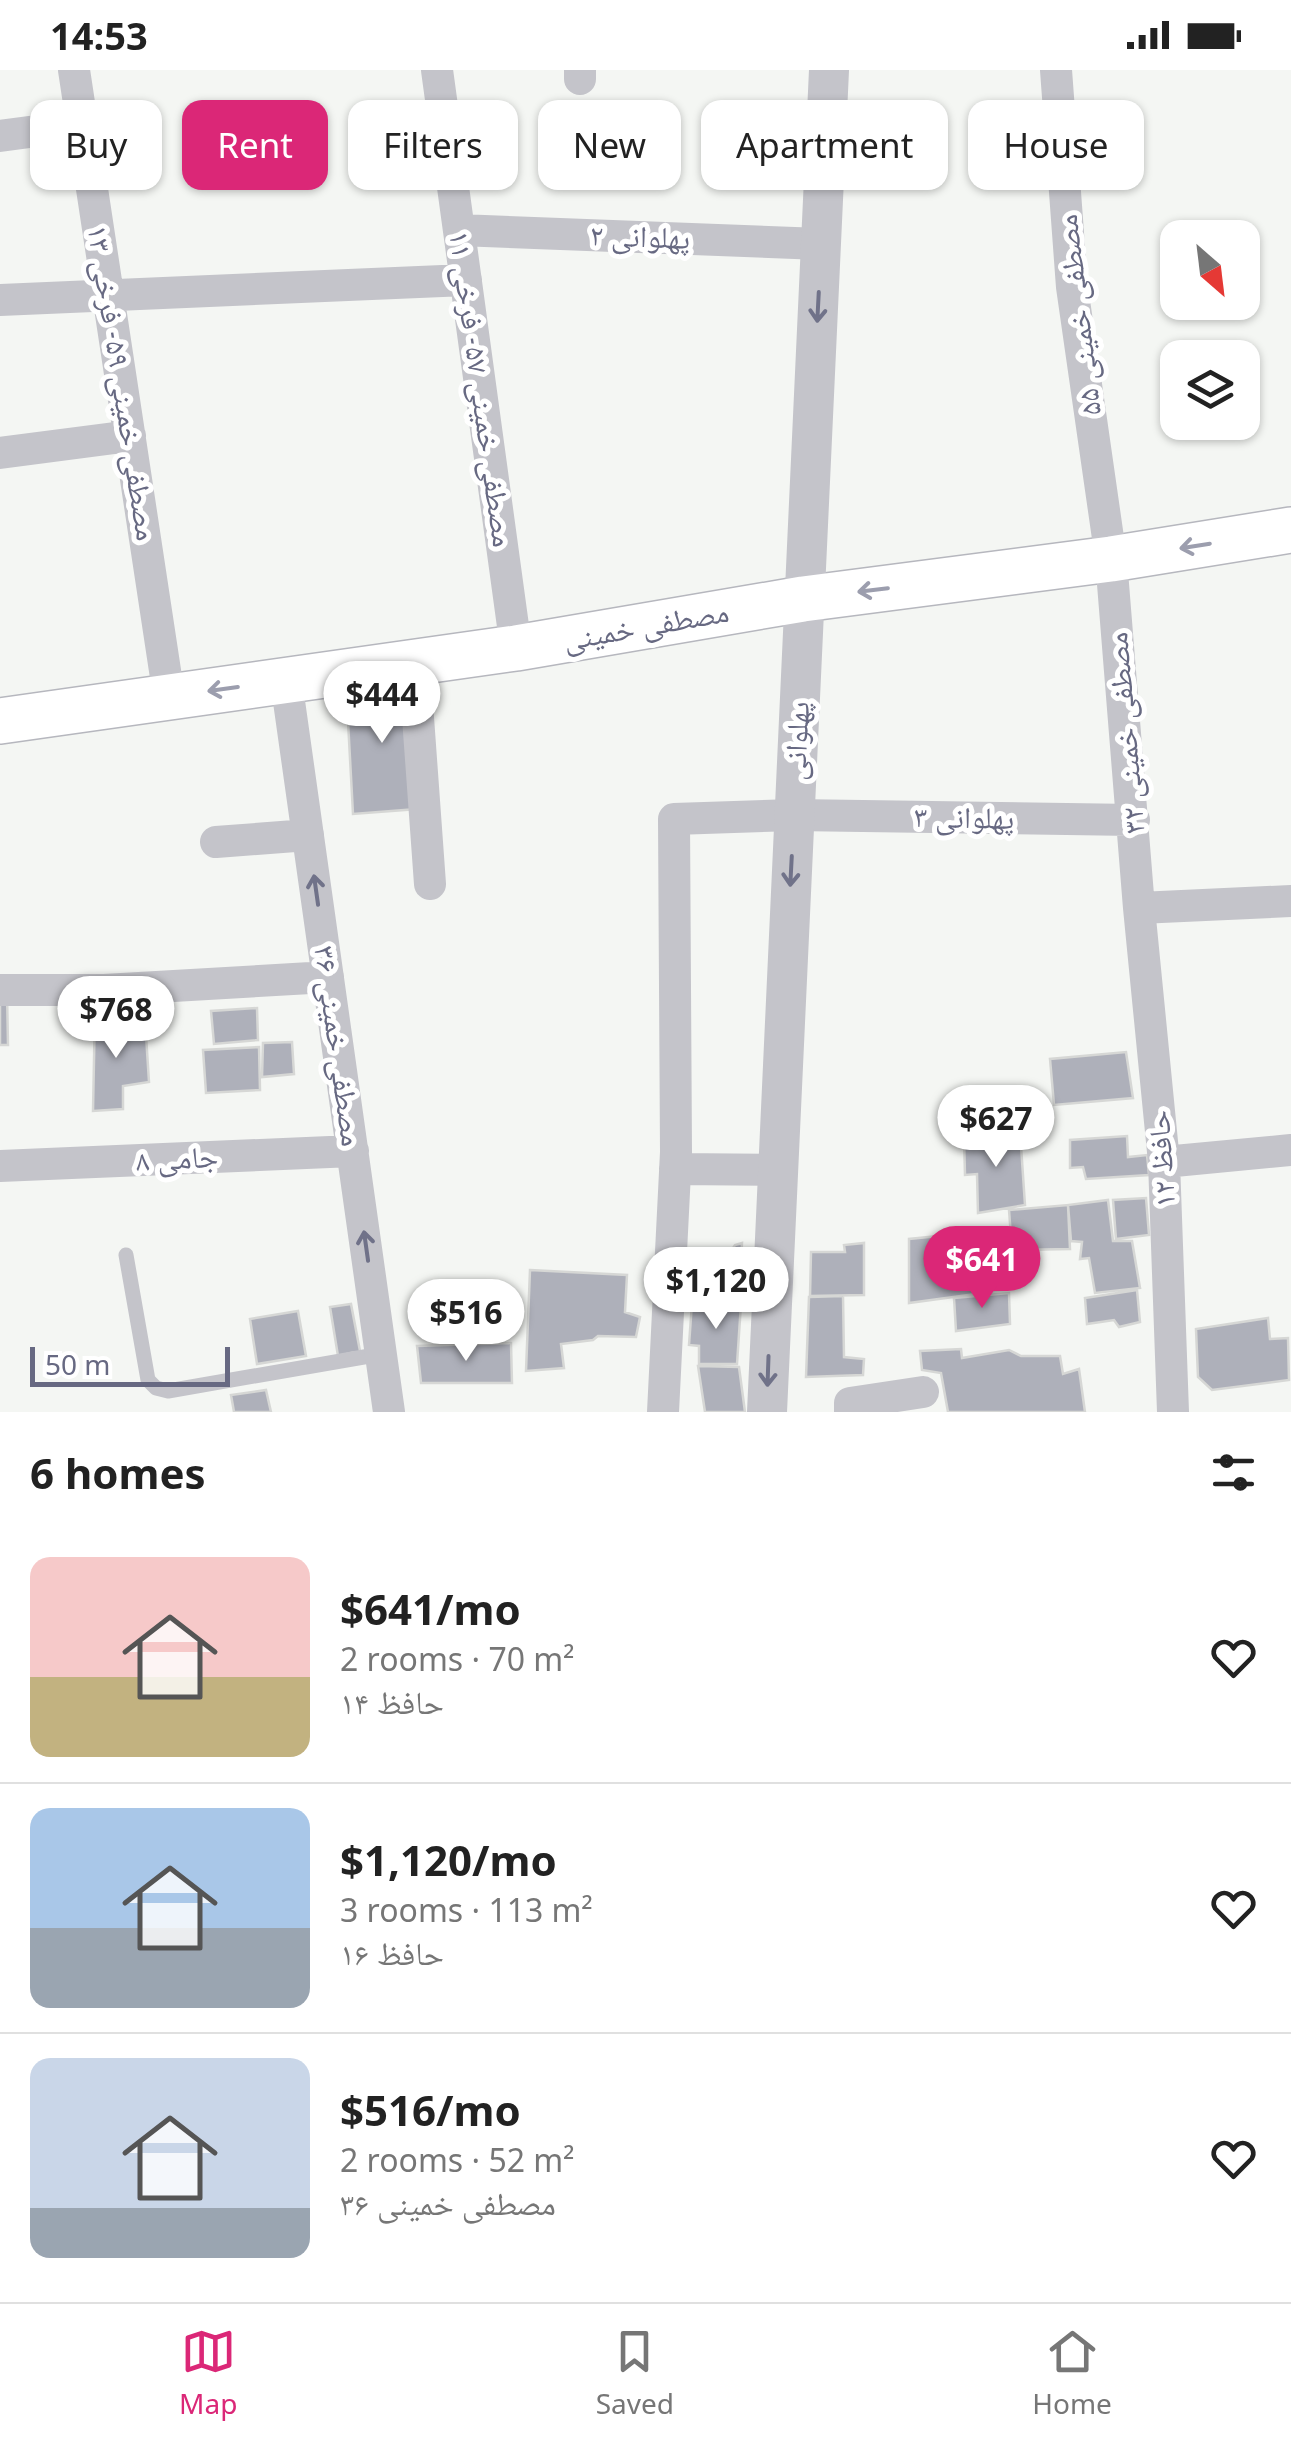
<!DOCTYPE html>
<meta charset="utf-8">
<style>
body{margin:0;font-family:"Noto Sans","Noto Naskh Arabic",sans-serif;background:#f2f2f2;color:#222;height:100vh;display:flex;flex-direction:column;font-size:38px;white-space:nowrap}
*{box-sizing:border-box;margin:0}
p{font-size:32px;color:#767676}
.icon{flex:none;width:55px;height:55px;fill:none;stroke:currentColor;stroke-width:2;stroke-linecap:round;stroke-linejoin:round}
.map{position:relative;height:1342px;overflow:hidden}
.details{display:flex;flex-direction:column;background:#fff;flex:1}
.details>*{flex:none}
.hud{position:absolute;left:30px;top:30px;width:1232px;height:90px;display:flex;gap:20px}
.needle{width:65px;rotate:152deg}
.controls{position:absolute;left:1160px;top:150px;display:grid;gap:20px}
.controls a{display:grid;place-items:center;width:100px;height:100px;border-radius:20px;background:#fff;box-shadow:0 2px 8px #0004;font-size:50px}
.scale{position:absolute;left:30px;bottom:25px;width:200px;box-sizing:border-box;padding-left:10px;border:5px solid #676982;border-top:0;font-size:28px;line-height:35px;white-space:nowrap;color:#676982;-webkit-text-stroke:8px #fff;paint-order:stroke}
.price{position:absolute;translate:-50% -85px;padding:0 22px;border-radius:35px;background:#fff;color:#222;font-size:32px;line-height:65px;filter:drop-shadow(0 2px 5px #0008)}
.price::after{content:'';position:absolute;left:50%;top:60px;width:30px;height:22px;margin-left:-15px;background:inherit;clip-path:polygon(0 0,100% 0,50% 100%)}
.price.current{background:#db2777;color:#fff}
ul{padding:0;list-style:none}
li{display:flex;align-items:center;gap:30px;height:250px;padding:0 30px}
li+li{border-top:2px solid #e0e0e0}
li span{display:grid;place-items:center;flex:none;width:280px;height:200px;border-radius:20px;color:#555}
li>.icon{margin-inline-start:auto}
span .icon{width:120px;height:120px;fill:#fffc;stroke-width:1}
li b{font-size:42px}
h2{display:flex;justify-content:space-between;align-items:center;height:120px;padding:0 30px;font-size:42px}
.pill{padding:0 35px;border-radius:20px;background:#fff;box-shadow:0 2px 8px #0004;font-size:35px;line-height:90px}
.pill.current{background:#db2777;color:#fff}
.status{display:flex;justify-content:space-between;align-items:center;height:70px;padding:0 50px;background:#fff;direction:ltr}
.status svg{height:28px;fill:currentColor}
.menu{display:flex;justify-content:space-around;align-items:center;height:140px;border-top:2px solid #e0e0e0;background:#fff;font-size:28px;color:#767676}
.menu a{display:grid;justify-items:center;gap:5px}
.menu .current{color:#db2777}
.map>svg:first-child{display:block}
.building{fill:#aeb0ba;stroke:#d6d7d5;stroke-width:2.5}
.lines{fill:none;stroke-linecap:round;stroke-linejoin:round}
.secondary-casing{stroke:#b6b7be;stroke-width:48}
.service{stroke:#c4c4ca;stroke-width:15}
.minor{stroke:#c4c4ca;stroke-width:32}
.tertiary{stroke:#c4c4ca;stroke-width:40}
.secondary{stroke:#fff;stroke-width:45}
.oneway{stroke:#707289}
.oneway2{stroke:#9c9eae}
.labels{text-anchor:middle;stroke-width:10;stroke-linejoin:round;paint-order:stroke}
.street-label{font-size:30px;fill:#676982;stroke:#fff}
</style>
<div class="status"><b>14:53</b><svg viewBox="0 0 49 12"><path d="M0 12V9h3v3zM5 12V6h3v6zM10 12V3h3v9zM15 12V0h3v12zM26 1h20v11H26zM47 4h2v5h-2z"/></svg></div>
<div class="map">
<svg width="1291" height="1342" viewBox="0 0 1291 1342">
<rect width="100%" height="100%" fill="#f4f6f3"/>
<path class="building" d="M411,606l6,133 -64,5 -7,-130z
M0,922h7l1,53h-8z
M257,938l1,32 -44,4 -3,-33z
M95,940l26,2 -2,24 27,-1 3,47 -26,4v23l-30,2z
M292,972l2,32 -32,3 1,-34z
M259,977l1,43 -54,3 -3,-43z
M1126,982l7,46 -79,7 -4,-46z
M1020,1061l5,74 -47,8 -1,-39 -12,1 -1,-38z
M1127,1066l1,21 19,-2 2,20 -63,4 -3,-12 -13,1v-28z
M1146,1128l3,37 -33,4 -3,-39z
M1108,1130l5,41h19l8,47 -45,5 -6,-35 -9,1 2,-17 -11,-1 -3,-36z
M1068,1135l2,44 -58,1 -3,-40z
M978,1162l5,61 -74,10v-64z
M742,1173l-3,59 -48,-1 4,-46 34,-1 6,-9z
M864,1173v52l-54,1 1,-44h34l-1,-7z
M530,1200l97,5 -2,37 15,5 -4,20 -38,-1 -5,4 -32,4 3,24 -38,3z
M1137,1220l3,32 -21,5 -5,-7 -27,4 -2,-26z
M1009,1223l1,31 -54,7 -2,-33z
M843,1226l1,61 20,2 -1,16 -57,2 3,-80z
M692,1233l49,1 -4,60h-38v-18l-10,-1z
M351,1234l9,47 -22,5 -8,-49z
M298,1241l8,45 -49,8 -7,-45z
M1268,1248l2,21 18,-1 1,42 -77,10 -14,-13 -2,-48z
M511,1273l1,40h-91l-4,-37z
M961,1279l1,9 47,-8 12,6h39l3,18 16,-5 6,43h-137l-7,-39 -19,-3 -2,-19z
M698,1296l41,1 6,45h-40z
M266,1320l5,22h-37l-3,-17z"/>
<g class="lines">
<defs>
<path id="secondary" d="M0,651l516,-73 287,-49 308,-40 180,-29"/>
</defs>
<use href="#secondary" class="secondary-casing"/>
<path class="service" d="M126,1185l22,125 8,8 12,3 213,-37"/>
<path class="minor" d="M74,0l95,627
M437,0l79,578
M1056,0l16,217 39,272 28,349 25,254 9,250
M580,9v-9
M0,66l82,-11
M459,160l362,14
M0,230l466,-20
M0,383l130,-17
M414,592l16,222
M286,610l103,732
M216,772l92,-7
M1139,838l152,-7
M0,920h104l224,-13
M1164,1092l127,-12
M0,1096l353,-15
M675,1099l103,1
M663,1342l13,-260 -2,-333 120,-4 340,5
M850,1342v-9l73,-11"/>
<path class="tertiary" d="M767,1342l62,-1342"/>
<use href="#secondary" class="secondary"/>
</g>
<defs><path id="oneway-shaft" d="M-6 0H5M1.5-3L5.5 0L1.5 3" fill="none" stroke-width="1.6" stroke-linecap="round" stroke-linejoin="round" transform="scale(2.5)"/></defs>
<g class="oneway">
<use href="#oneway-shaft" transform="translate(818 237) rotate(93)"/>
<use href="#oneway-shaft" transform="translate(791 801) rotate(93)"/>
<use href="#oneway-shaft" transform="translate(316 820) rotate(-98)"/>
<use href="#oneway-shaft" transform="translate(366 1176) rotate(-98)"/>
<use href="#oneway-shaft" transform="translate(768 1301) rotate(92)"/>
</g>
<g class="oneway2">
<use href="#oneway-shaft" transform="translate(1195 476) rotate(171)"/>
<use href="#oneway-shaft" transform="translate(873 520) rotate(173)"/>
<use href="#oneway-shaft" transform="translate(223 619) rotate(172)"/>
</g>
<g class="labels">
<g class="street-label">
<text transform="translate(640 167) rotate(2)" y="10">پهلوانی ۲</text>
<text transform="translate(1079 245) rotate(-97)" y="10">مصطفی خمینی ۵۵</text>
<text transform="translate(122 313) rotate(81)" y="10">مصطفی خمینی ۵۹- فرخی ۱۳</text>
<text transform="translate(481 319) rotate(82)" y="10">مصطفی خمینی ۵۷- فرخی ۱۱</text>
<text transform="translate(646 556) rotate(-10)" y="10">مصطفی خمینی</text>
<text transform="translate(1126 663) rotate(-95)" y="10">مصطفی خمینی ۳۲</text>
<text transform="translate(797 671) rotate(-87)" y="10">پهلوانی</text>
<text transform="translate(964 748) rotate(1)" y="10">پهلوانی ۳</text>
<text transform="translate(338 976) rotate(82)" y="10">مصطفی خمینی ۳۶</text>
<text transform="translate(177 1089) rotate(-3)" y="10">جامی ۸</text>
<text transform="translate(1162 1089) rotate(-94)" y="10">حافظ ۱۲</text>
</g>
</g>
</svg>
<div class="controls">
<a><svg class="needle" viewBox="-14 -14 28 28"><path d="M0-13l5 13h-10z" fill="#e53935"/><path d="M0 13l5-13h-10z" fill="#767676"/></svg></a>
<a><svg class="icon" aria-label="layers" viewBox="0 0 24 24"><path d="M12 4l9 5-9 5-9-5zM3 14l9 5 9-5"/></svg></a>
</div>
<div class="scale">50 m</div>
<b class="price" style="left:382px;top:676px">$444</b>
<b class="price" style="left:116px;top:991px">$768</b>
<b class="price" style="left:996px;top:1100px">$627</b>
<b class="price current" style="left:982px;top:1241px">$641</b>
<b class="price" style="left:716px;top:1262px">$1,120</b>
<b class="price" style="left:466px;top:1294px">$516</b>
<div class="hud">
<a class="pill">Buy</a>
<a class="pill current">Rent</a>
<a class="pill">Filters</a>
<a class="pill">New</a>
<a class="pill">Apartment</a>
<a class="pill">House</a>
</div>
</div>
<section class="details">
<h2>6 homes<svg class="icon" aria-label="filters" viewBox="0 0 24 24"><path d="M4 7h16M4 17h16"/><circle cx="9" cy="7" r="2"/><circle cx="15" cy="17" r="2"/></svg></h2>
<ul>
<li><span style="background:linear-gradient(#f6c9c9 60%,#c2b280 0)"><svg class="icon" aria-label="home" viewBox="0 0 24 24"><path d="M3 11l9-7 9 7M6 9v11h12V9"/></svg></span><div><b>$641/mo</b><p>2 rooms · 70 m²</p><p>حافظ ۱۴</p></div><svg class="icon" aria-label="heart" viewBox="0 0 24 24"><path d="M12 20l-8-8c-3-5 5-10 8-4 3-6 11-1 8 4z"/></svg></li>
<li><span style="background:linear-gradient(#a9c7e8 60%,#9aa5b1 0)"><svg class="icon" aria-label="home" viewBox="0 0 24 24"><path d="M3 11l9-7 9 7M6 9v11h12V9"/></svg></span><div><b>$1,120/mo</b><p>3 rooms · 113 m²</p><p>حافظ ۱۶</p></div><svg class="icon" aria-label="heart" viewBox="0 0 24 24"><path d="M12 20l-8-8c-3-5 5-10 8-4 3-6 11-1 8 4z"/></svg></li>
<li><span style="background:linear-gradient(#c9d6e8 75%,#9aa5b1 0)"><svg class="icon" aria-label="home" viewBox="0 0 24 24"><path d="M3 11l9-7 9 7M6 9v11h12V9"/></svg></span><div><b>$516/mo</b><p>2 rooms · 52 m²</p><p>مصطفی خمینی ۳۶</p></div><svg class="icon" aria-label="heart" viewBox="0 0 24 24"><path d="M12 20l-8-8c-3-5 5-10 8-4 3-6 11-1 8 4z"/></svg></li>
</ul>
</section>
<nav class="menu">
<a class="current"><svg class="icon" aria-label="map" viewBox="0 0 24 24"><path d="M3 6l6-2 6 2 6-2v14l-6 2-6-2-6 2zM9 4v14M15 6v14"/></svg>Map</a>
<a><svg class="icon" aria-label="saved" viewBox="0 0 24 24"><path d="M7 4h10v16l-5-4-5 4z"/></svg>Saved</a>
<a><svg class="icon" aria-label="home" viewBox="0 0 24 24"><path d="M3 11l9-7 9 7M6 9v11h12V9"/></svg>Home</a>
</nav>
